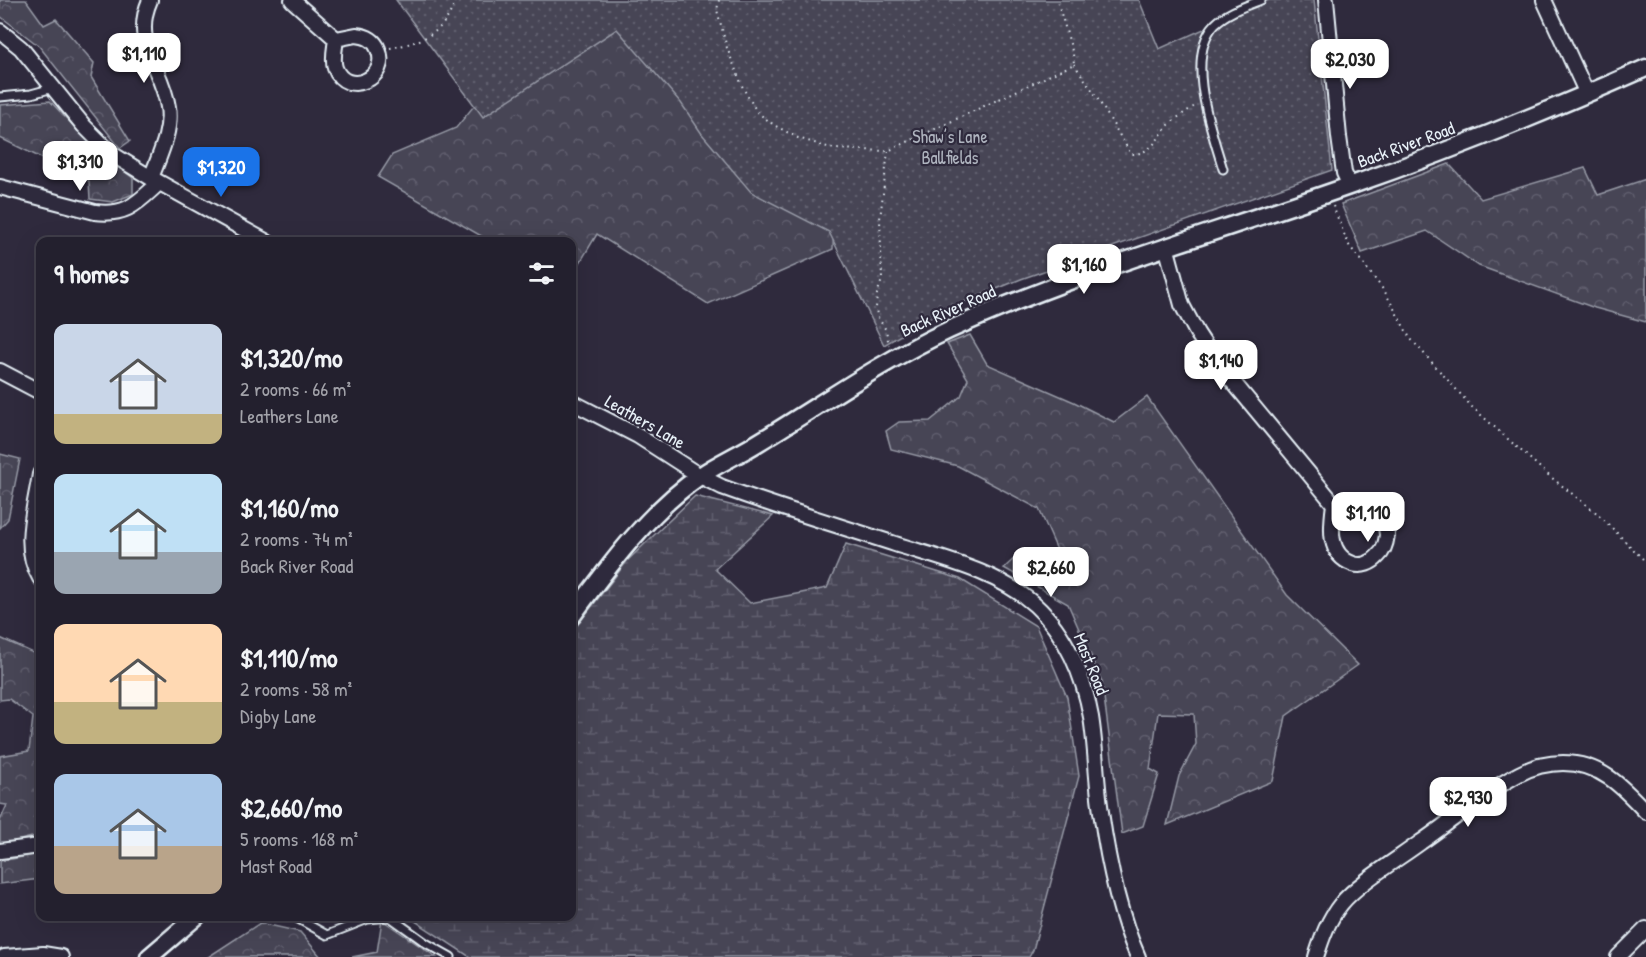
<!DOCTYPE html>
<meta charset="utf-8">
<style>
body{margin:0;font-family:"Patrick Hand",sans-serif;background:#2f2d3a;color:#f1f3f6;height:100vh;display:flex;flex-direction:column;font-size:22px;white-space:nowrap}
*{box-sizing:border-box;margin:0}
p{font-size:20px;color:#a3a3aa}
.icon{flex:none;width:33px;height:33px;fill:none;stroke:currentColor;stroke-width:2;stroke-linecap:round;stroke-linejoin:round}
.map{position:relative;flex:1;overflow:hidden}
.side{position:absolute;left:36px;top:237px;width:540px;height:684px;display:flex;flex-direction:column;background:#23202e;border-radius:12px;box-shadow:0 6px 24px #0002,0 0 0 2px #403e4a}
.side>*{flex:none}
.price{position:absolute;translate:-50% -51px;padding:0 14px;border-radius:12px;background:#fff;color:#222;font-size:20px;line-height:39px;filter:drop-shadow(0 2px 3px #0008)}
.price::after{content:'';position:absolute;left:50%;top:36px;width:18px;height:14px;margin-left:-9px;background:inherit;clip-path:polygon(0 0,100% 0,50% 100%)}
.price.current{background:#1a73e8;color:#fff}
ul{padding:0;list-style:none}
li{display:flex;align-items:center;gap:18px;height:150px;padding:0 18px}
li span{display:grid;place-items:center;flex:none;width:168px;height:120px;border-radius:12px;color:#555}
li>.icon{margin-inline-start:auto}
span .icon{width:72px;height:72px;fill:#fffc;stroke-width:1}
li b{font-size:26px}
h2{display:flex;justify-content:space-between;align-items:center;height:72px;padding:0 18px;font-size:26px}
.map>svg:first-child{display:block}
.forest{fill:url(#forest-crowns);stroke:#979aa6;stroke-width:1.5}
.wetland{fill:url(#wetland-marsh);stroke:#979aa6;stroke-width:1.5}
.park{fill:url(#park-dots);stroke:#979aa6;stroke-width:1.5}
.lines{fill:none;stroke-linecap:round;stroke-linejoin:round}
.service-casing{stroke:#e8f1f8;stroke-width:11}
.minor-casing{stroke:#e8f1f8;stroke-width:18}
.tertiary-casing{stroke:#e8f1f8;stroke-width:21}
.path{stroke:#e8f1f8;stroke-width:2;stroke-dasharray:1.5 4.5;stroke-linecap:butt}
.service{stroke:#2f2a3d;stroke-width:7}
.minor{stroke:#2f2a3d;stroke-width:14}
.tertiary{stroke:#2f2a3d;stroke-width:16}
.labels{text-anchor:middle;stroke-width:4.5;stroke-linejoin:round;paint-order:stroke}
.park-label{font-size:18px;fill:#afb4bf;stroke:#2f2a3d}
.street-label{font-size:18px;fill:#e8f1f8;stroke:#2f2a3d}
</style>
<div class="map">
<svg width="1646" height="957" viewBox="0 0 1646 957">
<defs>
<pattern id="forest-crowns" width="20" height="18" patternUnits="userSpaceOnUse" patternTransform="scale(1.5)"><rect width="20" height="18" fill="#464455"/><path d="M2 6a3 3 0 1 1 6 0M12 15a3 3 0 1 1 6 0" fill="none" stroke="#615f6e"/></pattern>
<pattern id="wetland-marsh" width="20" height="14" patternUnits="userSpaceOnUse" patternTransform="scale(1.5)"><rect width="20" height="14" fill="#464455"/><path d="M1 5h8M5 5V1M11 12h8M15 12V8" fill="none" stroke="#615f6e"/></pattern>
<pattern id="park-dots" width="8" height="8" patternUnits="userSpaceOnUse" patternTransform="scale(1.5)"><rect width="8" height="8" fill="#464455"/><path d="M2 2h.1M6 6h.1" fill="none" stroke="#615f6e" stroke-width="1.8" stroke-linecap="round"/></pattern>
</defs>
<rect width="100%" height="100%" fill="#2f2a3d"/>
<filter id="ink" filterUnits="userSpaceOnUse"><feTurbulence type="fractalNoise" baseFrequency=".0167" numOctaves="2"/><feDisplacementMap in="SourceGraphic" scale="12" xChannelSelector="R" yChannelSelector="G"/><feConvolveMatrix kernelMatrix="1 2 1 2 8 2 1 2 1" color-interpolation-filters="sRGB"/></filter>
<g filter="url(#ink)">
<path class="forest" d="M0,0h26l18,25 12,-6 38,44 -3,14 39,64 -10,7 -81,-102 -39,-30z
M643,6l191,201 -1,42 -125,55 -111,-70 -25,42v-34l-82,-1 -112,-64 14,-22 64,-27 48,-59z
M50,101l45,48 38,29v16l-20,8 -23,-3 -1,-18 -89,-43v-33z
M1449,164l32,35 104,-31 13,27 48,-16v143l-51,-14 -116,-42 -52,-35 -65,22 -21,-49z
M970,335l17,29 87,38 40,20 33,-25 140,198 71,70 -72,51 -13,65 -106,44 12,-49 17,-32 -2,-30 -36,-1 -8,56 9,5 -16,52 -21,8 -20,-152 -34,-78 -64,-36 13,-12 26,3 14,-9 -18,-41 -81,-43 -67,-17 -5,-18 13,-9 31,-1 31,-25 7,-17 -21,-35z
M0,454l20,5 -12,60 -8,9z
M0,638l40,18v179l-40,10v-24l7,-16 -7,-1v-48l29,-5 4,-34 -24,-18 -9,1z
M40,854v25l-40,5v-23z
M382,920l54,37h-84l25,-5z
M260,923l40,9 21,25h-113z"/>
<path class="wetland" d="M695,496l78,20 -58,53 35,34 77,-15 19,-44 114,35 76,47 31,71 12,79 -46,174 -4,7h-559l-61,-40 163,-1v-284l56,-72z"/>
<path class="park" d="M396,0h743l20,49 110,-49h45l18,170 -311,109 -81,33 -56,33 -55,-113 -78,-40 -49,-58 -21,-31 -64,-74 -134,88z"/>
<g class="lines">
<defs>
<path id="service" d="M0,97l31,-3 22,-6
M1223,169c-11,-37 -39,-112 -8,-145 12,-12 31,-18 46,-24
M293,916l34,19 41,-16 22,-2 36,26 25,14"/>
<path id="minor" d="M150,0c-19,43 12,67 18,107 4,24 -9,49 -17,71
M292,0l44,39
M1326,0l13,137 5,36 6,13
M1544,0l43,94
M0,31l21,17 63,78 28,28 39,24 116,64
M356,35c10,1 18,4 22,14 13,29 -32,49 -43,19 -3,-9 0,-20 1,-29z
M0,187l95,25c32,4 42,-9 64,-29
M1166,246l16,59 15,28 17,26 120,145
M0,371l40,21
M572,402l66,34 62,40 22,11c57,21 115,38 173,57 47,15 102,27 140,61 31,28 49,72 56,112 5,31 5,64 10,95 7,49 17,100 37,145
M40,474c-5,34 -19,73 0,104
M1334,504c21,0 53,3 53,31 -1,8 -3,16 -9,21 -6,7 -16,11 -25,8 -26,-9 -22,-38 -19,-60z
M0,851l40,-5
M4,957l39,-3 18,3
M1316,957c6,-19 12,-37 25,-53 17,-21 57,-45 80,-62 31,-21 65,-51 98,-68 13,-7 28,-11 44,-11 37,0 59,23 83,49
M1618,957l28,-28"/>
<path id="tertiary" d="M572,616c36,-49 77,-105 128,-140 19,-13 40,-22 59,-34 63,-38 123,-81 190,-112 129,-59 267,-97 400,-144 101,-35 200,-75 297,-118
M149,957l48,-41"/>
</defs>
<use href="#service" class="service-casing"/>
<use href="#minor" class="minor-casing"/>
<use href="#tertiary" class="tertiary-casing"/>
<path class="path" d="M719,0l-2,10 10,38 16,40 14,24 17,13 24,13 36,11 54,2 186,-87 -1,-10 -16,-54
M390,48c32,-6 56,-15 65,-48
M1074,64l19,27 38,63c23,0 26,-18 40,-31 8,-7 16,-12 24,-17
M888,151l-8,68 2,61 -5,14 -1,14 1,8 9,14 3,15
M1333,206l15,38 37,48 25,46 62,69 75,67 51,40 48,48"/>
<use href="#service" class="service"/>
<use href="#minor" class="minor"/>
<use href="#tertiary" class="tertiary"/>
</g>
</g>
<g class="labels">
<g class="park-label">
<text x="950" y="143">Shaw’s Lane<tspan x="950" dy="21">Ballfields</tspan></text>
</g>
<g class="street-label">
<text transform="translate(1406 145) rotate(-20)" y="6">Back River Road</text>
<text transform="translate(948 311) rotate(-24)" y="6">Back River Road</text>
<text transform="translate(645 422) rotate(30)" y="6">Leathers Lane</text>
<text transform="translate(1091 664) rotate(68)" y="6">Mast Road</text>
</g>
</g>
</svg>
<b class="price" style="left:144px;top:84px">$1,110</b>
<b class="price" style="left:1350px;top:90px">$2,030</b>
<b class="price" style="left:80px;top:192px">$1,310</b>
<b class="price current" style="left:221px;top:198px">$1,320</b>
<b class="price" style="left:1084px;top:295px">$1,160</b>
<b class="price" style="left:1221px;top:391px">$1,140</b>
<b class="price" style="left:1368px;top:543px">$1,110</b>
<b class="price" style="left:1051px;top:598px">$2,660</b>
<b class="price" style="left:1468px;top:828px">$2,930</b>
<section class="side">
<h2>9 homes<svg class="icon" aria-label="filters" viewBox="0 0 24 24"><path d="M4 7h16M4 17h16"/><circle cx="9" cy="7" r="2"/><circle cx="15" cy="17" r="2"/></svg></h2>
<ul>
<li><span style="background:linear-gradient(#c9d6e8 75%,#c2b280 0)"><svg class="icon" aria-label="home" viewBox="0 0 24 24"><path d="M3 11l9-7 9 7M6 9v11h12V9"/></svg></span><div><b>$1,320/mo</b><p>2 rooms · 66 m²</p><p>Leathers Lane</p></div></li>
<li><span style="background:linear-gradient(#bfe0f5 65%,#9aa5b1 0)"><svg class="icon" aria-label="home" viewBox="0 0 24 24"><path d="M3 11l9-7 9 7M6 9v11h12V9"/></svg></span><div><b>$1,160/mo</b><p>2 rooms · 74 m²</p><p>Back River Road</p></div></li>
<li><span style="background:linear-gradient(#ffd9b3 65%,#c2b280 0)"><svg class="icon" aria-label="home" viewBox="0 0 24 24"><path d="M3 11l9-7 9 7M6 9v11h12V9"/></svg></span><div><b>$1,110/mo</b><p>2 rooms · 58 m²</p><p>Digby Lane</p></div></li>
<li><span style="background:linear-gradient(#a9c7e8 60%,#b9a48a 0)"><svg class="icon" aria-label="home" viewBox="0 0 24 24"><path d="M3 11l9-7 9 7M6 9v11h12V9"/></svg></span><div><b>$2,660/mo</b><p>5 rooms · 168 m²</p><p>Mast Road</p></div></li>
</ul>
</section>
</div>
